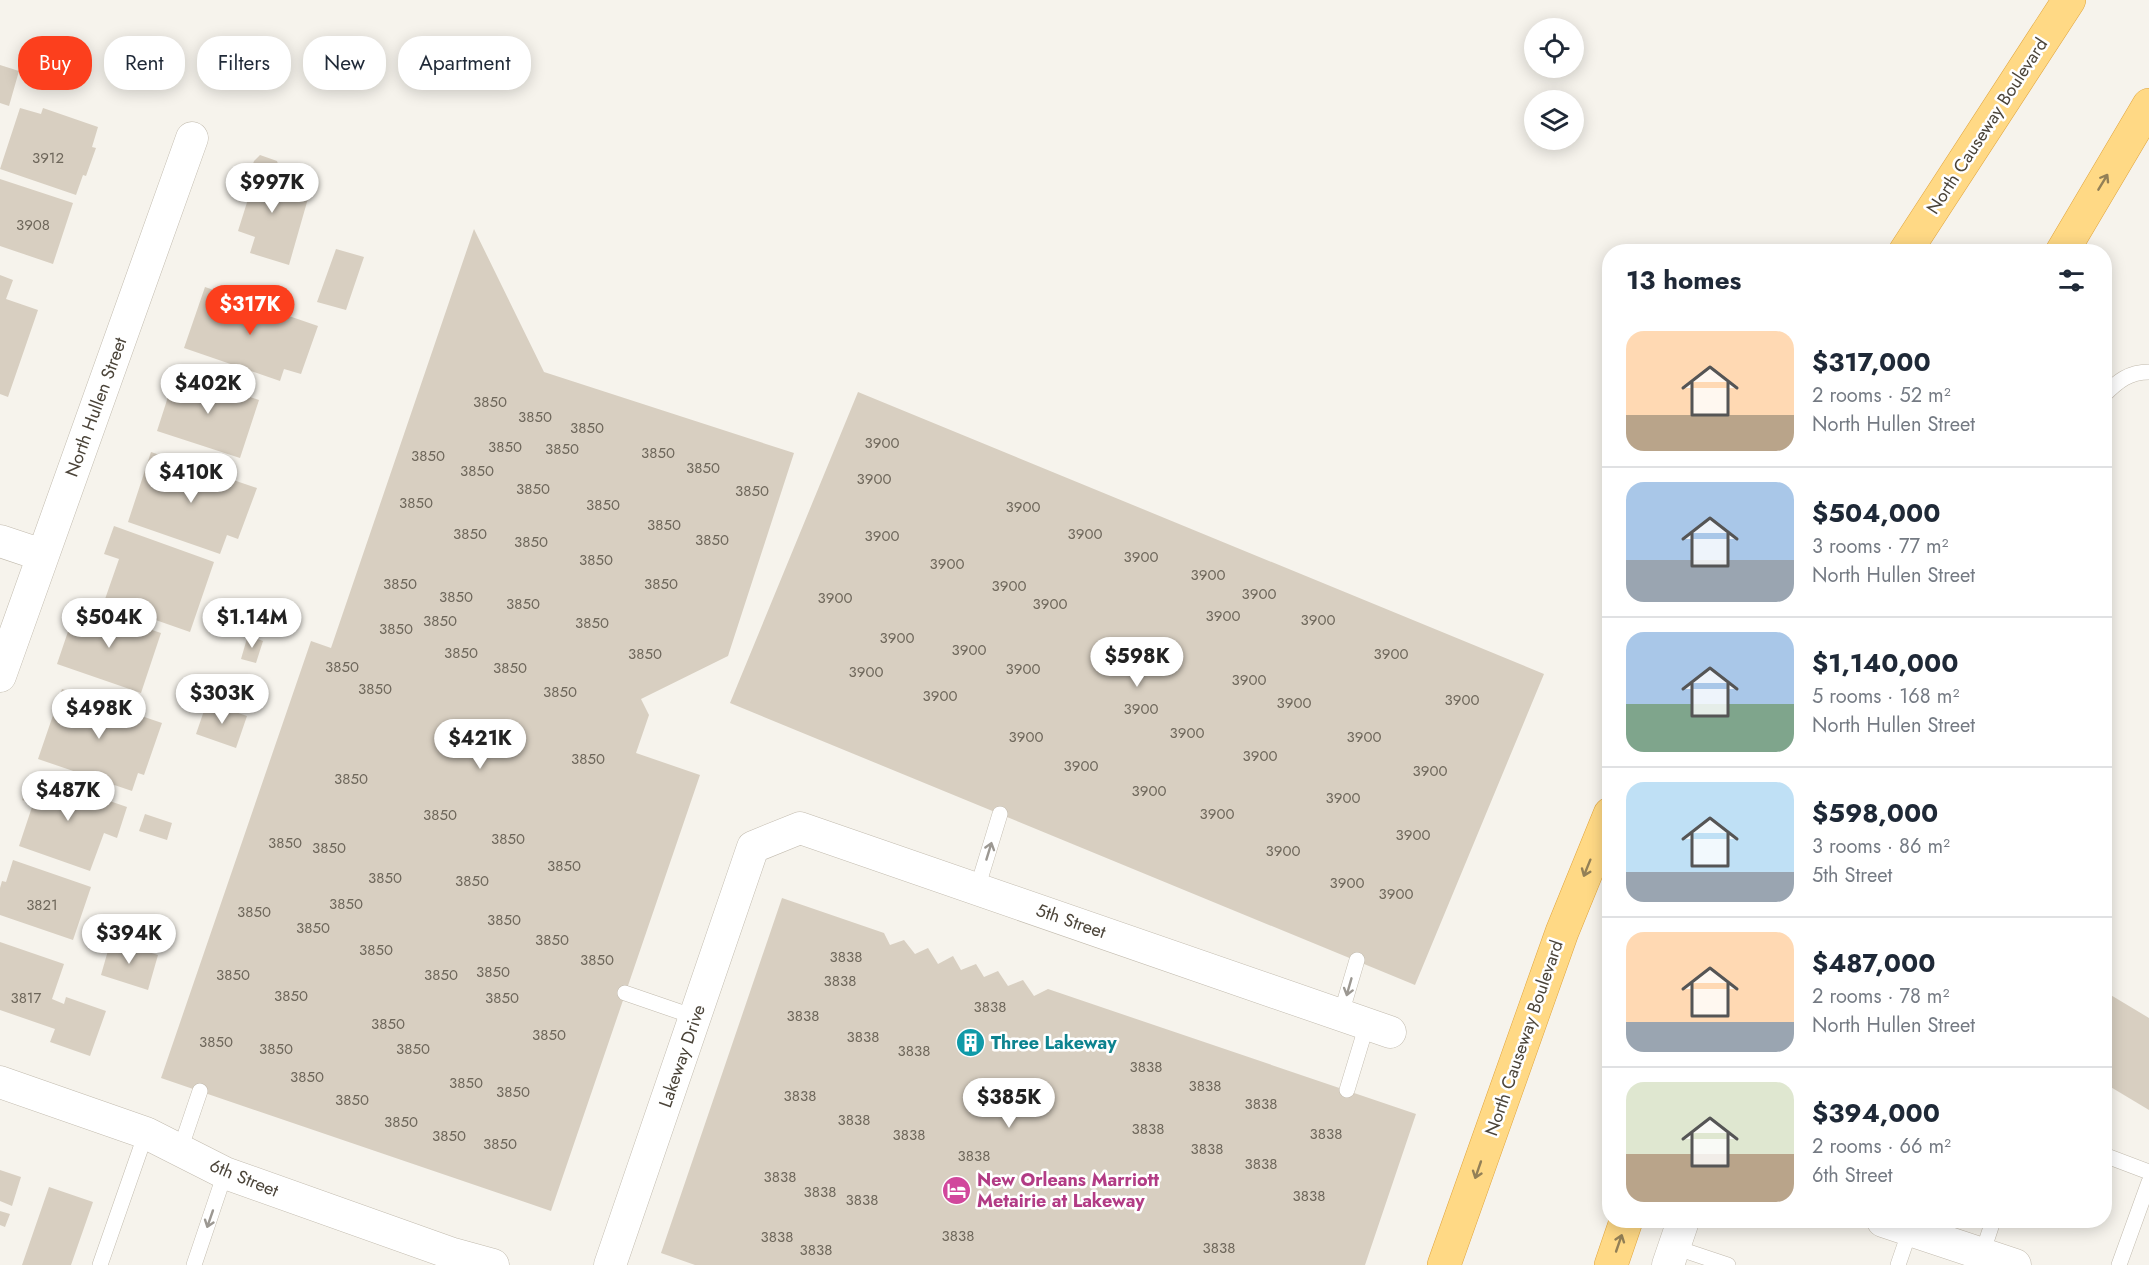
<!DOCTYPE html>
<meta charset="utf-8">
<style>
body{margin:0;font-family:Jost,sans-serif;background:#f2f2f3;color:#1f2937;height:100vh;display:flex;flex-direction:column;font-size:22px;white-space:nowrap}
*{box-sizing:border-box;margin:0}
p{font-size:20px;color:#747a83}
.icon{flex:none;width:33px;height:33px;fill:none;stroke:currentColor;stroke-width:2;stroke-linecap:round;stroke-linejoin:round}
.map{position:relative;flex:1;overflow:hidden}
.drawer{position:absolute;left:1602px;top:244px;width:510px;height:984px;display:flex;flex-direction:column;background:#fff;border-radius:24px;box-shadow:0 3px 15px #0003}
.drawer>*{flex:none}
.top-card{position:absolute;left:18px;top:36px;width:570px;height:54px;display:flex;gap:12px}
.buttons{position:absolute;left:1524px;top:18px;display:grid;gap:12px}
.buttons a{display:grid;place-items:center;width:60px;height:60px;border-radius:50%;background:#fff;box-shadow:0 3px 15px #0003;font-size:30px}
.price{position:absolute;translate:-50% -51px;padding:0 14px;border-radius:21px;background:#fff;color:#222;font-size:20px;line-height:39px;filter:drop-shadow(0 2px 3px #0008)}
.price::after{content:'';position:absolute;left:50%;top:36px;width:18px;height:14px;margin-left:-9px;background:inherit;clip-path:polygon(0 0,100% 0,50% 100%)}
.price.on{background:#fc3f1d;color:#fff}
ul{padding:0;list-style:none}
li{display:flex;align-items:center;gap:18px;height:150px;padding:0 24px}
li+li{border-top:2px solid #e0e1e3}
li span{display:grid;place-items:center;flex:none;width:168px;height:120px;border-radius:18px;color:#555}
li>.icon{margin-inline-start:auto}
span .icon{width:72px;height:72px;fill:#fffc;stroke-width:1}
li b{font-size:26px}
h2{display:flex;justify-content:space-between;align-items:center;height:72px;padding:0 24px;font-size:26px}
.pill{padding:0 21px;border-radius:24px;background:#fff;box-shadow:0 3px 15px #0003;font-size:21px;line-height:54px}
.pill.on{background:#fc3f1d;color:#fff}
.map>svg:first-child{display:block}
.building{fill:#d8cfc1}
.lines{fill:none;stroke-linecap:round;stroke-linejoin:round}
.service-casing{stroke:#c2bbae;stroke-width:16}
.minor-casing{stroke:#c2bbae;stroke-width:33}
.trunk-casing{stroke:#e0a43c;stroke-width:34}
.service{stroke:#fff;stroke-width:15}
.minor{stroke:#fff;stroke-width:32}
.trunk{stroke:#ffd985;stroke-width:33}
.oneway{stroke:#938057}
.oneway2{stroke:#9c9892}
.labels{text-anchor:middle;stroke-width:5;stroke-linejoin:round;paint-order:stroke}
.number-label{font-size:15px;fill:#6e675b}
.street-label{font-size:18px;fill:#4b4439;stroke:#fff}
.culture-label{font-size:18px;font-weight:bold;fill:#0d838f;stroke:#fff;text-anchor:start}
.hotel-label{font-size:18px;font-weight:bold;fill:#b23c85;stroke:#fff;text-anchor:start}
</style>
<div class="map">
<svg width="2149" height="1265" viewBox="0 0 2149 1265">
<rect width="100%" height="100%" fill="#f6f3ec"/>
<path class="building" d="M0,65l19,6 -10,35 -9,-3z
M20,108l21,6 2,-6 55,19 -6,20 4,1 -10,28 -3,-1 -7,20 -76,-26z
M260,155l17,6 3,9 -5,7 -7,2v4l41,12 -20,70 -39,-12 5,-16 -17,-6 17,-54 -4,-7 3,-9z
M0,179l73,24 -20,61 -53,-18z
M474,229l70,143 250,81 -66,203 -87,43 8,16 -13,38 64,22 -149,436 -390,-133 150,-437 20,7z
M336,249l28,8 -18,53 -29,-8z
M0,275l13,5 -7,19 32,11 -30,87 -8,-3z
M205,287l113,39 -17,48 -17,-5 -4,12 -96,-33z
M176,372l83,28 -19,58 -83,-27z
M858,392l686,282 -129,311 -685,-282z
M151,452l106,36 -19,51 -11,-4 -7,19 -92,-32z
M114,526l100,36 -24,70 -86,-30 15,-43 -15,-5z
M77,605l84,28 -20,60 -84,-29z
M248,635l15,6 -7,22 -15,-4z
M62,689l100,34 -18,52 -6,-2 -6,18 -94,-32z
M207,702l40,14 -11,32 -40,-14z
M31,774l96,33 -10,31 -13,-5 -14,38 -71,-25 14,-42 -11,-4z
M145,814l27,9 -5,17 -28,-9z
M13,860l78,27 -18,53 -73,-25v-27l2,-7 4,1z
M782,898l102,35 6,12 14,-5 11,14 13,-6 10,16 15,-8 8,14 15,-6 8,13 14,-6 10,15 15,-6 11,16 14,-7 368,125 -51,151h-670l-34,-12z
M111,940l47,15 -10,35 -47,-15z
M0,942l64,22 -12,35 12,5 2,-7 40,14 -16,45 -40,-14 5,-13 -55,-19z
M2104,991l45,27v92l-45,-27z
M0,1170l21,7 -9,29 -12,-5z
M49,1187l44,15 -22,63h-49z
M0,1211l10,3 -5,13 -5,-2z"/>
<g class="lines">
<defs>
<path id="service" d="M2104,395c14,-14 25,-23 45,-23
M977,889l23,-75
M625,993l70,24
M1341,1014l16,-54
M1347,1090l20,-66
M180,1150l20,-59
M2104,1155l45,17
M1674,1247l54,18
M1982,1254l11,-33
M100,1265l46,-132
M194,1265l31,-92
M1898,1265l12,-35
M2119,1265l30,-83"/>
<path id="minor" d="M0,541l42,14
M0,676l192,-538
M0,1082l146,51 79,40 228,81 40,11
M1883,1221l132,44
M610,1265l143,-418 47,-19 590,204
M1668,1265l15,-44"/>
<path id="trunk" d="M1905,252l164,-252
M2062,252l87,-147
M1444,1265l118,-333 48,-118
M1611,1265l15,-44"/>
</defs>
<use href="#service" class="service-casing"/>
<use href="#minor" class="minor-casing"/>
<use href="#trunk" class="trunk-casing"/>
<use href="#service" class="service"/>
<use href="#minor" class="minor"/>
<use href="#trunk" class="trunk"/>
</g>
<defs><path id="oneway-shaft" d="M-6 0H5M1.5-3L5.5 0L1.5 3" fill="none" stroke-width="1.6" stroke-linecap="round" stroke-linejoin="round" transform="scale(1.5)"/></defs>
<g class="oneway">
<use href="#oneway-shaft" transform="translate(2103 182) rotate(-59)"/>
<use href="#oneway-shaft" transform="translate(1587 868) rotate(112)"/>
<use href="#oneway-shaft" transform="translate(1478 1170) rotate(109)"/>
<use href="#oneway-shaft" transform="translate(1619 1243) rotate(-71)"/>
</g>
<g class="oneway2">
<use href="#oneway-shaft" transform="translate(989 851) rotate(-73)"/>
<use href="#oneway-shaft" transform="translate(1349 987) rotate(106)"/>
<use href="#oneway-shaft" transform="translate(210 1219) rotate(109)"/>
</g>
<defs>
<symbol id="building-disc" viewBox="-11 -11 22 22"><circle r="9.5" fill="#0f9aa8" stroke="#fff"/><path d="M-4-6H4V6H1V3H-1V6H-4ZM-2.5-4.3h1.7v1.8h-1.7ZM.8-4.3h1.7v1.8H.8ZM-2.5-1h1.7V.8h-1.7ZM.8-1h1.7V.8H.8Z" fill="#fff"/></symbol>
<symbol id="hotel-disc" viewBox="-11 -11 22 22"><circle r="9.5" fill="#d1479c" stroke="#fff"/><path d="M-6-4.5h1.5V1H6V5H4.5V3h-9V5H-6ZM-4 0a1.8 1.8 0 1 1 3.6 0ZM.5 0V-2.5h3Q6-2.5 6 0Z" fill="#fff"/></symbol>
</defs>
<g fill-rule="evenodd">
<use href="#building-disc" x="954" y="1026" width="33" height="33"/>
<use href="#hotel-disc" x="940" y="1174" width="33" height="33"/>
</g>
<g class="labels">
<g class="number-label">
<text x="48" y="163">3912</text>
<text x="33" y="230">3908</text>
<text x="490" y="407">3850</text>
<text x="535" y="422">3850</text>
<text x="587" y="433">3850</text>
<text x="882" y="448">3900</text>
<text x="505" y="452">3850</text>
<text x="562" y="454">3850</text>
<text x="658" y="458">3850</text>
<text x="428" y="461">3850</text>
<text x="703" y="473">3850</text>
<text x="477" y="476">3850</text>
<text x="874" y="484">3900</text>
<text x="533" y="494">3850</text>
<text x="752" y="496">3850</text>
<text x="416" y="508">3850</text>
<text x="603" y="510">3850</text>
<text x="1023" y="512">3900</text>
<text x="664" y="530">3850</text>
<text x="470" y="539">3850</text>
<text x="1085" y="539">3900</text>
<text x="882" y="541">3900</text>
<text x="712" y="545">3850</text>
<text x="531" y="547">3850</text>
<text x="1141" y="562">3900</text>
<text x="596" y="565">3850</text>
<text x="947" y="569">3900</text>
<text x="1208" y="580">3900</text>
<text x="400" y="589">3850</text>
<text x="661" y="589">3850</text>
<text x="1009" y="591">3900</text>
<text x="1259" y="599">3900</text>
<text x="456" y="602">3850</text>
<text x="835" y="603">3900</text>
<text x="523" y="609">3850</text>
<text x="1050" y="609">3900</text>
<text x="1223" y="621">3900</text>
<text x="1318" y="625">3900</text>
<text x="440" y="626">3850</text>
<text x="592" y="628">3850</text>
<text x="396" y="634">3850</text>
<text x="897" y="643">3900</text>
<text x="969" y="655">3900</text>
<text x="461" y="658">3850</text>
<text x="645" y="659">3850</text>
<text x="1391" y="659">3900</text>
<text x="342" y="672">3850</text>
<text x="510" y="673">3850</text>
<text x="1023" y="674">3900</text>
<text x="866" y="677">3900</text>
<text x="1249" y="685">3900</text>
<text x="375" y="694">3850</text>
<text x="560" y="697">3850</text>
<text x="940" y="701">3900</text>
<text x="1462" y="705">3900</text>
<text x="1294" y="708">3900</text>
<text x="1141" y="714">3900</text>
<text x="1187" y="738">3900</text>
<text x="1026" y="742">3900</text>
<text x="1364" y="742">3900</text>
<text x="1260" y="761">3900</text>
<text x="588" y="764">3850</text>
<text x="1081" y="771">3900</text>
<text x="1430" y="776">3900</text>
<text x="351" y="784">3850</text>
<text x="1149" y="796">3900</text>
<text x="1343" y="803">3900</text>
<text x="1217" y="819">3900</text>
<text x="440" y="820">3850</text>
<text x="1413" y="840">3900</text>
<text x="508" y="844">3850</text>
<text x="285" y="848">3850</text>
<text x="329" y="853">3850</text>
<text x="1283" y="856">3900</text>
<text x="564" y="871">3850</text>
<text x="385" y="883">3850</text>
<text x="472" y="886">3850</text>
<text x="1347" y="888">3900</text>
<text x="1396" y="899">3900</text>
<text x="346" y="909">3850</text>
<text x="42" y="910">3821</text>
<text x="254" y="917">3850</text>
<text x="504" y="925">3850</text>
<text x="313" y="933">3850</text>
<text x="552" y="945">3850</text>
<text x="376" y="955">3850</text>
<text x="846" y="962">3838</text>
<text x="597" y="965">3850</text>
<text x="493" y="977">3850</text>
<text x="233" y="980">3850</text>
<text x="441" y="980">3850</text>
<text x="840" y="986">3838</text>
<text x="291" y="1001">3850</text>
<text x="26" y="1003">3817</text>
<text x="502" y="1003">3850</text>
<text x="990" y="1012">3838</text>
<text x="803" y="1021">3838</text>
<text x="388" y="1029">3850</text>
<text x="549" y="1040">3850</text>
<text x="863" y="1042">3838</text>
<text x="216" y="1047">3850</text>
<text x="276" y="1054">3850</text>
<text x="413" y="1054">3850</text>
<text x="914" y="1056">3838</text>
<text x="1146" y="1072">3838</text>
<text x="307" y="1082">3850</text>
<text x="466" y="1088">3850</text>
<text x="1205" y="1091">3838</text>
<text x="513" y="1097">3850</text>
<text x="800" y="1101">3838</text>
<text x="352" y="1105">3850</text>
<text x="1261" y="1109">3838</text>
<text x="854" y="1125">3838</text>
<text x="401" y="1127">3850</text>
<text x="1148" y="1134">3838</text>
<text x="1326" y="1139">3838</text>
<text x="909" y="1140">3838</text>
<text x="449" y="1141">3850</text>
<text x="500" y="1149">3850</text>
<text x="1207" y="1154">3838</text>
<text x="974" y="1161">3838</text>
<text x="1261" y="1169">3838</text>
<text x="780" y="1182">3838</text>
<text x="820" y="1197">3838</text>
<text x="1309" y="1201">3838</text>
<text x="862" y="1205">3838</text>
<text x="958" y="1241">3838</text>
<text x="777" y="1242">3838</text>
<text x="1219" y="1253">3838</text>
<text x="816" y="1255">3838</text>
</g>
<g class="street-label">
<text transform="translate(1987 126) rotate(-57)" y="6">North Causeway Boulevard</text>
<text transform="translate(96 407) rotate(-70)" y="6">North Hullen Street</text>
<text transform="translate(1071 921) rotate(19)" y="6">5th Street</text>
<text transform="translate(1524 1038) rotate(-71)" y="6">North Causeway Boulevard</text>
<text transform="translate(682 1056) rotate(-71)" y="6">Lakeway Drive</text>
<text transform="translate(244 1178) rotate(22)" y="6">6th Street</text>
</g>
<g class="culture-label">
<text x="991" y="1049">Three Lakeway</text>
</g>
<g class="hotel-label">
<text x="977" y="1186">New Orleans Marriott<tspan x="977" dy="21">Metairie at Lakeway</tspan></text>
</g>
</g>
</svg>
<div class="buttons">
<a><svg class="icon" aria-label="locate" viewBox="0 0 24 24"><circle cx="12" cy="12" r="6"/><path d="M12 2v4M12 18v4M2 12h4M18 12h4"/></svg></a>
<a><svg class="icon" aria-label="layers" viewBox="0 0 24 24"><path d="M12 4l9 5-9 5-9-5zM3 14l9 5 9-5"/></svg></a>
</div>
<b class="price" style="left:272px;top:214px">$997K</b>
<b class="price on" style="left:250px;top:336px">$317K</b>
<b class="price" style="left:208px;top:415px">$402K</b>
<b class="price" style="left:191px;top:504px">$410K</b>
<b class="price" style="left:109px;top:649px">$504K</b>
<b class="price" style="left:252px;top:649px">$1.14M</b>
<b class="price" style="left:1137px;top:688px">$598K</b>
<b class="price" style="left:222px;top:725px">$303K</b>
<b class="price" style="left:99px;top:740px">$498K</b>
<b class="price" style="left:480px;top:770px">$421K</b>
<b class="price" style="left:68px;top:822px">$487K</b>
<b class="price" style="left:129px;top:965px">$394K</b>
<b class="price" style="left:1009px;top:1129px">$385K</b>
<div class="top-card">
<a class="pill on">Buy</a>
<a class="pill">Rent</a>
<a class="pill">Filters</a>
<a class="pill">New</a>
<a class="pill">Apartment</a>
</div>
<section class="drawer">
<h2>13 homes<svg class="icon" aria-label="filters" viewBox="0 0 24 24"><path d="M4 7h16M4 17h16"/><circle cx="9" cy="7" r="2"/><circle cx="15" cy="17" r="2"/></svg></h2>
<ul>
<li><span style="background:linear-gradient(#ffd9b3 70%,#b9a48a 0)"><svg class="icon" aria-label="home" viewBox="0 0 24 24"><path d="M3 11l9-7 9 7M6 9v11h12V9"/></svg></span><div><b>$317,000</b><p>2 rooms · 52 m²</p><p>North Hullen Street</p></div></li>
<li><span style="background:linear-gradient(#a9c7e8 65%,#9aa5b1 0)"><svg class="icon" aria-label="home" viewBox="0 0 24 24"><path d="M3 11l9-7 9 7M6 9v11h12V9"/></svg></span><div><b>$504,000</b><p>3 rooms · 77 m²</p><p>North Hullen Street</p></div></li>
<li><span style="background:linear-gradient(#a9c7e8 60%,#7fa58c 0)"><svg class="icon" aria-label="home" viewBox="0 0 24 24"><path d="M3 11l9-7 9 7M6 9v11h12V9"/></svg></span><div><b>$1,140,000</b><p>5 rooms · 168 m²</p><p>North Hullen Street</p></div></li>
<li><span style="background:linear-gradient(#bfe0f5 75%,#9aa5b1 0)"><svg class="icon" aria-label="home" viewBox="0 0 24 24"><path d="M3 11l9-7 9 7M6 9v11h12V9"/></svg></span><div><b>$598,000</b><p>3 rooms · 86 m²</p><p>5th Street</p></div></li>
<li><span style="background:linear-gradient(#ffd9b3 75%,#9aa5b1 0)"><svg class="icon" aria-label="home" viewBox="0 0 24 24"><path d="M3 11l9-7 9 7M6 9v11h12V9"/></svg></span><div><b>$487,000</b><p>2 rooms · 78 m²</p><p>North Hullen Street</p></div></li>
<li><span style="background:linear-gradient(#dfe7d0 60%,#b9a48a 0)"><svg class="icon" aria-label="home" viewBox="0 0 24 24"><path d="M3 11l9-7 9 7M6 9v11h12V9"/></svg></span><div><b>$394,000</b><p>2 rooms · 66 m²</p><p>6th Street</p></div></li>
</ul>
</section>
</div>
